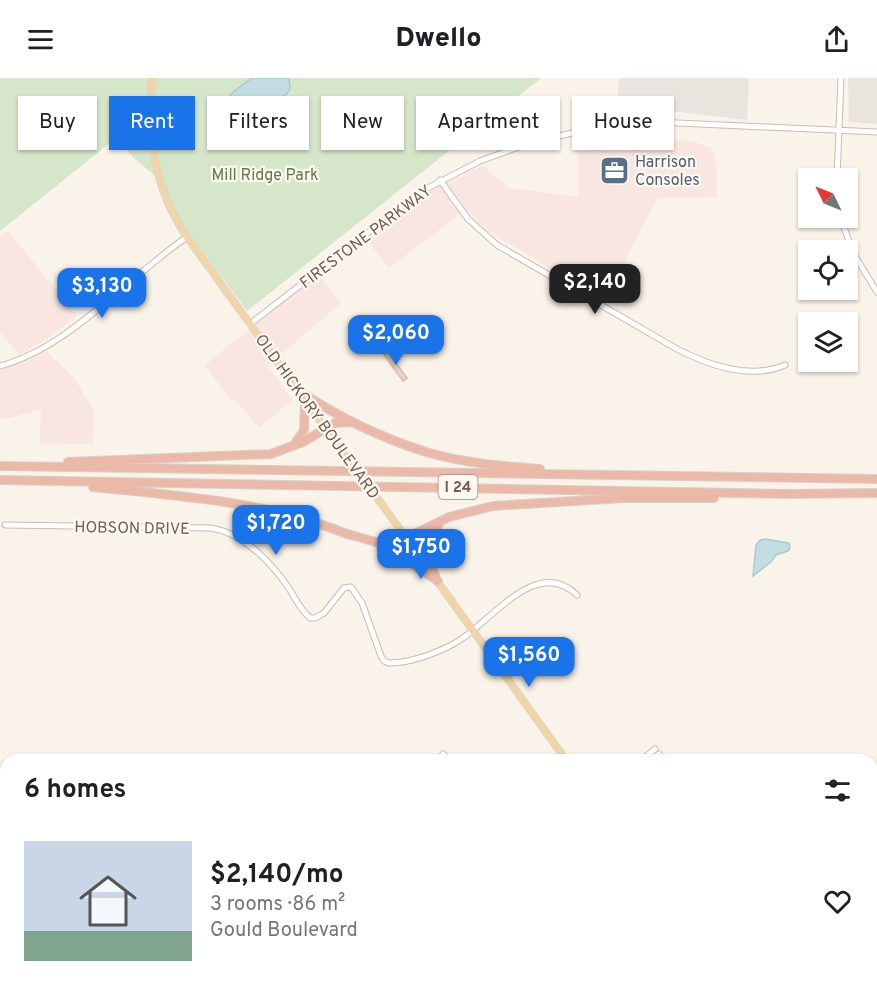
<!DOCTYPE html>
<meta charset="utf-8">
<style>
body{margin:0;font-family:Overpass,sans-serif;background:#f6f6f6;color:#202124;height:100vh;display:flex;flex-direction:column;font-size:22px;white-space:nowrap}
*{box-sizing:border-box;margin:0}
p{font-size:20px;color:#757577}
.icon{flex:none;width:33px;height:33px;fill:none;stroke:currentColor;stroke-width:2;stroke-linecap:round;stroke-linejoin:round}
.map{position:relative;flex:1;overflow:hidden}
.details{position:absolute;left:0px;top:676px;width:878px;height:236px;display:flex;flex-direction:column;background:#fff;border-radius:18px 18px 0 0;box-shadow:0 2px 4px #0004}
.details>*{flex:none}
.banner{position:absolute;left:18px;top:18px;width:842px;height:54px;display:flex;gap:12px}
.needle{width:39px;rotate:313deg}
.controls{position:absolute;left:798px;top:90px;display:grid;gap:12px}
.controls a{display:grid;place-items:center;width:60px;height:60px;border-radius:0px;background:#fff;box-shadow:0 2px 4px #0004;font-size:30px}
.price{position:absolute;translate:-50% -51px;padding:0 14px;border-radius:12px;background:#1a73e8;color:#fff;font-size:20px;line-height:39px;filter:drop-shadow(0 2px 3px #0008)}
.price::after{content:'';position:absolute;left:50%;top:36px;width:18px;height:14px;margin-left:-9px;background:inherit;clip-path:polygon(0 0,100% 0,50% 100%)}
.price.current{background:#222;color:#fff}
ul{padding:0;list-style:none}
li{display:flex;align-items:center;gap:18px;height:150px;padding:0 24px}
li+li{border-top:2px solid #e0e0e0}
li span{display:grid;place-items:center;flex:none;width:168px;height:120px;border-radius:0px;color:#555}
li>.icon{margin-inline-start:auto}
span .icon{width:72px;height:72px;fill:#fffc;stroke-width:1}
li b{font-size:26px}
h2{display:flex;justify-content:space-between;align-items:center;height:72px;padding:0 24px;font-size:26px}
.tag{padding:0 21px;border-radius:0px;background:#fff;box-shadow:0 2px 4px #0004;font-size:21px;line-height:54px}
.tag.current{background:#1a73e8;color:#fff}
header{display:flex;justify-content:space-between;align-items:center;height:78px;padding:0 24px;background:#fff;font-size:27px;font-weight:800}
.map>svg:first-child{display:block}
.commercial{fill:#f9e6e0}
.industrial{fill:#eae4df}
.green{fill:#d6e6ca}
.water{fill:#c1dde1;stroke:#a8ccd2;stroke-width:1.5}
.building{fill:#ecd4c5;stroke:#dcbaa8;stroke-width:1.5}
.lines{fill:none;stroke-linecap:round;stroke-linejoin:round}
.minor-casing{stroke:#cbbcb1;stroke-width:7}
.major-casing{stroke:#d8d1ce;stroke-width:8}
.highway-casing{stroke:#d8d1ce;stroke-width:10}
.minor{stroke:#fff;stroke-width:5}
.major{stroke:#f0d5ab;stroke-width:7}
.highway{stroke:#ecb9a9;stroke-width:8}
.major-bridge-casing{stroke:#d8d1ce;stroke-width:8;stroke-linecap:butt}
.major-bridge{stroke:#f0d5ab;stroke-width:7}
.labels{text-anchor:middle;stroke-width:4.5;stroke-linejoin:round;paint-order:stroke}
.shield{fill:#fdf8f0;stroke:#9c8a81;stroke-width:1.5}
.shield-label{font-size:15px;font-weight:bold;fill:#725b51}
.service-label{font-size:16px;fill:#4e5e75;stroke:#fdf8f0;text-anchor:start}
.park-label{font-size:16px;fill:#5c7b4d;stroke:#fdf8f0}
.street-label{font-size:16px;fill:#725b51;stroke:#fdf8f0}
</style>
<header><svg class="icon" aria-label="menu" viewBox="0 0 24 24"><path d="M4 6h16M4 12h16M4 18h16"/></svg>Dwello<svg class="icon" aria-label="share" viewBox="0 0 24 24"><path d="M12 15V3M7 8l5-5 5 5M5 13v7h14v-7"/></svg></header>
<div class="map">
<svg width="877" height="911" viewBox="0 0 877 911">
<rect width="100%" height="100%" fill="#faf3ea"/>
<path class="commercial" d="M578,62l114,1 20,7 5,18v31l-60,1 -53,103 -117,-71 -21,-20 -77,58 -22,-28 64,-50 52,-24 26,22 69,9z
M8,153l69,85 -30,23 -28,16 -19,-23v-94z
M318,196l23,29 -73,63 24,34 -33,28 -25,-29 -3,2 -26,-36z
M46,273l29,28 19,32 -1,33 -53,-1 1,-33 -41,10v-50l28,-9z"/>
<path class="industrial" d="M619,0h130l-2,42 -77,-9 -54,4z
M848,0h29v46l-28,-2z"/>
<path class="green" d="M0,0h541l-294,233 -68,-91 -16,-37 -29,-25 -18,-20 -116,93z"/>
<path class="water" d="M252,0h36c13,28 -40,24 -57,29l-8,-1 10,-14z
M765,461l24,4 1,5 -2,3 -12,4 -5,7 -18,14 3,-31 4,-5z"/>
<path class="building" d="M388,274l19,26 -4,3 -19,-26z"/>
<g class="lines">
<defs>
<path id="minor" d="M837,100l4,-100
M440,102l28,39 29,26 180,104c31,16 74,31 108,16
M841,140l11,33 25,41
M250,246l172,-133 58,-30 52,-19 72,-16 52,-4 221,10
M0,288c69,-18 128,-89 187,-129
M5,447l205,3c32,4 60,33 78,59 7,10 12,23 22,31h5l9,-5 20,-25 7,-1 11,16 19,53 3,5 5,2c23,0 55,-12 74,-25 32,-22 75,-81 114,-43
M443,676l7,6
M642,682l13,-11
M651,682l8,-6
M872,816l5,1
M270,906l27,5
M362,911l1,-5
M449,911l3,-5"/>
<path id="major" d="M152,0c-5,57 2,111 35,159l155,214
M381,425l185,257
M789,906l6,5"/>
<path id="highway" d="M298,312c38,26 84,48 128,62 37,11 76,14 114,17
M294,367l10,-15 1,-28
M68,384l203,-8 32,-12 32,-19 18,-1
M0,388l877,13
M0,402l786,14 91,-1
M93,409c86,9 173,14 254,47
M344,455l46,13 59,-29 44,-11 131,-8h90
M381,470l23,10 34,23
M437,503c-8,-21 -16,-39 2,-57"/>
</defs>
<use href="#minor" class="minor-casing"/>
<use href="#major" class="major-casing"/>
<use href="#highway" class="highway-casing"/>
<use href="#minor" class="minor"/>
<use href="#major" class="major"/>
<use href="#highway" class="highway"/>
<defs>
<path id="major-bridge" d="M342,373l39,52"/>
</defs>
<use href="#major-bridge" class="major-bridge-casing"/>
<use href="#major-bridge" class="major-bridge"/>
</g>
<defs>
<symbol id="office-square" viewBox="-11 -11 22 22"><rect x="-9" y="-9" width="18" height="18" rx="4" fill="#5c6f8a" stroke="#fdf8f0"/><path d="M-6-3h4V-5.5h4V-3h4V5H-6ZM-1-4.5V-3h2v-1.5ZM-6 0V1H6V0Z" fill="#fff"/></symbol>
</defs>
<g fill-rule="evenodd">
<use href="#office-square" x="598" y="76" width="33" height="33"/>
</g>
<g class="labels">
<rect class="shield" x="438.5" y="397" width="39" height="24" rx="4.5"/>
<g class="shield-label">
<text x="458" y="414">I 24</text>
</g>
<g class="service-label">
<text x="635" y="89">Harrison<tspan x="635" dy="18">Consoles</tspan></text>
</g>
<g class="park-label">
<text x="265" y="102">Mill Ridge Park</text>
</g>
<g class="street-label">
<text transform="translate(365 158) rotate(-37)" y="6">FIRESTONE PARKWAY</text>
<text transform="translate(318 338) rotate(54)" y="6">OLD HICKORY BOULEVARD</text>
<text transform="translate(132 449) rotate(1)" y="6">HOBSON DRIVE</text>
</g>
</g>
</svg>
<div class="controls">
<a><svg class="needle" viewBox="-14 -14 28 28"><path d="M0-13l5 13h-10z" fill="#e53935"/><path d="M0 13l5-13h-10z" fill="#757577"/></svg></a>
<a><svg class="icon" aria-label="locate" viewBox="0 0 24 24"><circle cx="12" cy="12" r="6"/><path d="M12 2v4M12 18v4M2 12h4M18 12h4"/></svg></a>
<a><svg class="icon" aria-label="layers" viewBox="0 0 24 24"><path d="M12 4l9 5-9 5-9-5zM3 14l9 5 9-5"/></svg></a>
</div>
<b class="price current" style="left:595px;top:237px">$2,140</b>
<b class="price" style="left:102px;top:241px">$3,130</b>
<b class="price" style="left:396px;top:288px">$2,060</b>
<b class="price" style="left:276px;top:478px">$1,720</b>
<b class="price" style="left:421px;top:502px">$1,750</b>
<b class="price" style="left:529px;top:610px">$1,560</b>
<div class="banner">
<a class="tag">Buy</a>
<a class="tag current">Rent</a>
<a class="tag">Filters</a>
<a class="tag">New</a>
<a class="tag">Apartment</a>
<a class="tag">House</a>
</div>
<section class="details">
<h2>6 homes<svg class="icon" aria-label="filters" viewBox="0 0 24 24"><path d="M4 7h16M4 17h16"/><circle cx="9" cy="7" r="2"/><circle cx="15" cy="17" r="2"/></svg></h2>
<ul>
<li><span style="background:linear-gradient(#c9d6e8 75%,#7fa58c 0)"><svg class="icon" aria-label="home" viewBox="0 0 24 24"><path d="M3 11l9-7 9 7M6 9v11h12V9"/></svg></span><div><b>$2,140/mo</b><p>3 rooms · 86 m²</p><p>Gould Boulevard</p></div><svg class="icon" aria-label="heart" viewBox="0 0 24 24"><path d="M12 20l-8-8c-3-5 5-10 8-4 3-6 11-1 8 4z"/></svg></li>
</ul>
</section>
</div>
